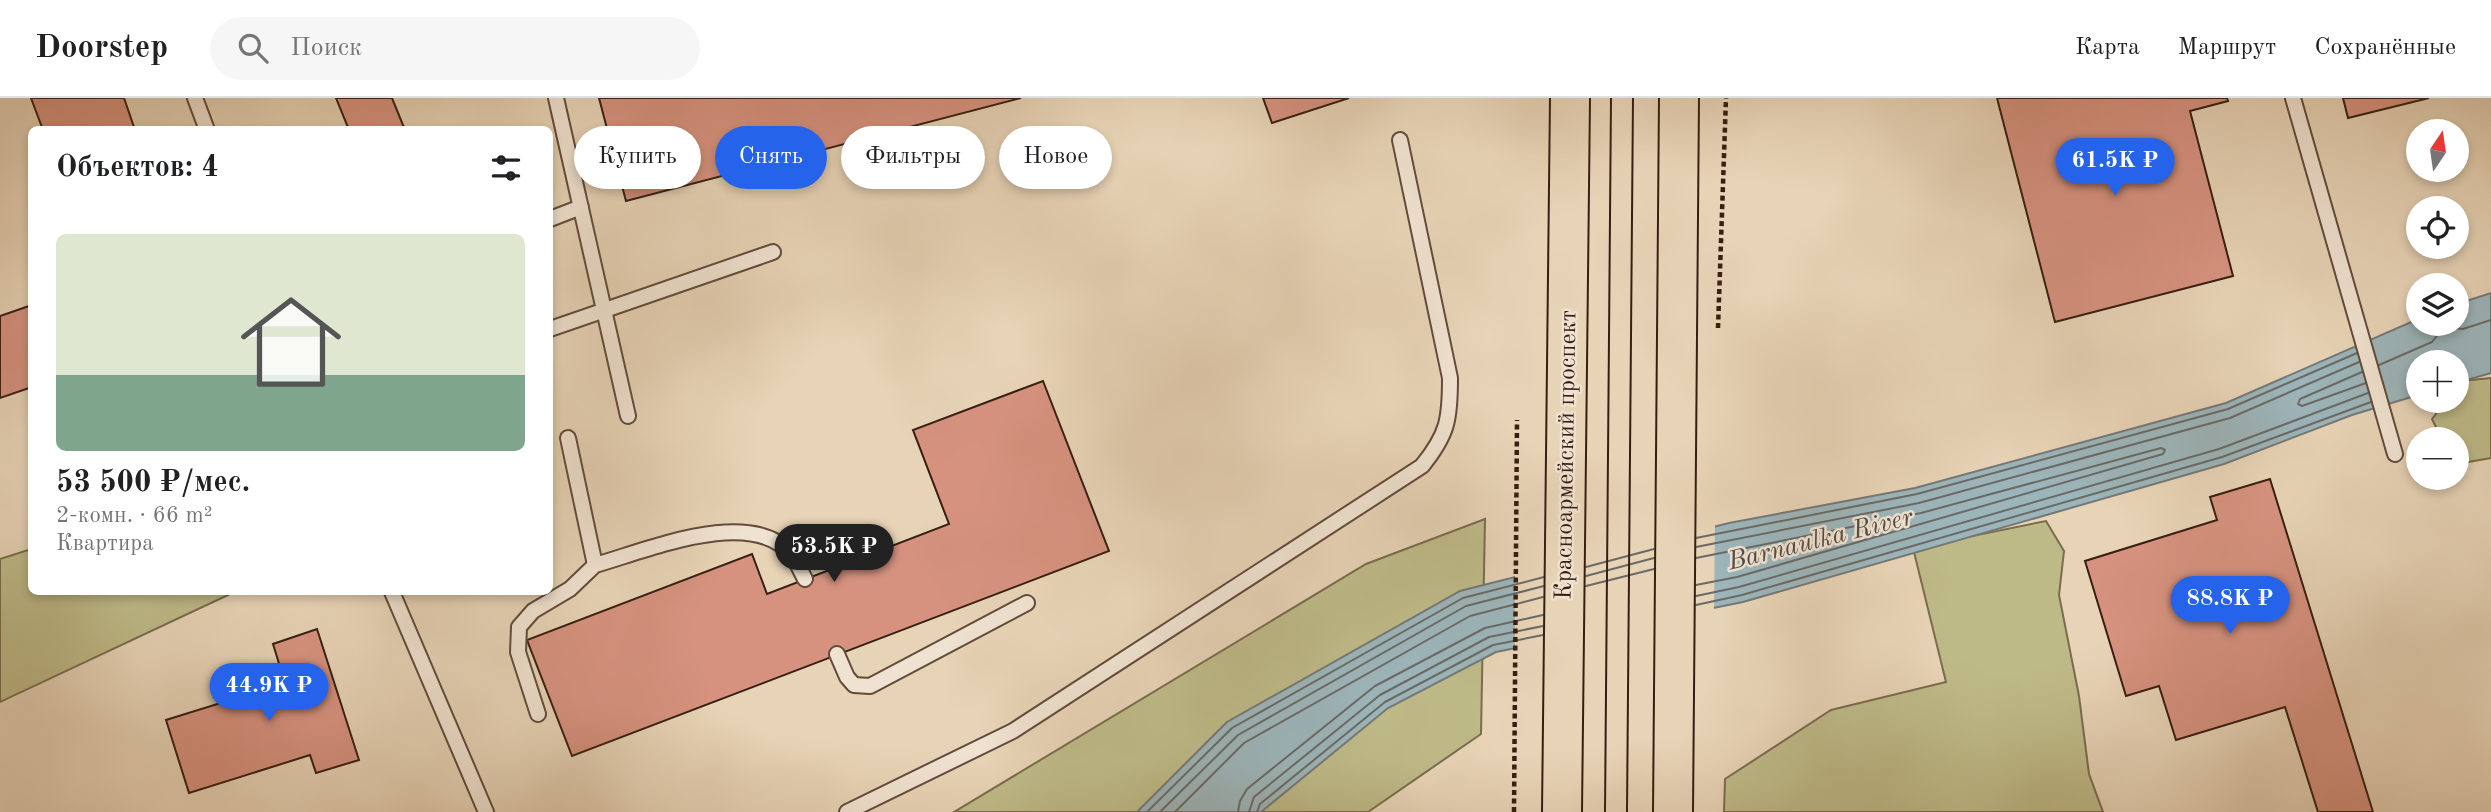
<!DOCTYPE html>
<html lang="ru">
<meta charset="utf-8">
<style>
body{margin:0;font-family:"Old Standard TT",serif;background:#f6f6f6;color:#202124;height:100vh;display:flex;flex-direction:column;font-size:26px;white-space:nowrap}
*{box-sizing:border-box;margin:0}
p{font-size:23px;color:#757577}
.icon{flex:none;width:38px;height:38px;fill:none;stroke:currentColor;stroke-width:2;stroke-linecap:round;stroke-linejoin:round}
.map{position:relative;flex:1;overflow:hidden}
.side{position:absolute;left:28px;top:28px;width:525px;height:469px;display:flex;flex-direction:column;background:#fff;border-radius:10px;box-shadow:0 4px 10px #0003}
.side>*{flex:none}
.top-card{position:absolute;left:574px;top:28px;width:665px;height:63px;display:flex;gap:14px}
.needle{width:46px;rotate:13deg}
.buttons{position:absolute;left:2406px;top:21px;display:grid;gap:14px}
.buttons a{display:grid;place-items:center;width:63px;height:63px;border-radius:50%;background:#fff;box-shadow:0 4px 10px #0003;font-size:35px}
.price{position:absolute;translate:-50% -60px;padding:0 16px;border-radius:24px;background:#2563eb;color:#fff;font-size:23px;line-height:46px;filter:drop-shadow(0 2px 4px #0008)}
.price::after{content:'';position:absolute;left:50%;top:42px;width:21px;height:16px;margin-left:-10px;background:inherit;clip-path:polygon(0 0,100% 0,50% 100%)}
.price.active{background:#222;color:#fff}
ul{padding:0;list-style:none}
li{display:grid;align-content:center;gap:14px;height:371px;padding:0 28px}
li span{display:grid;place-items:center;height:217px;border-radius:10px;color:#555}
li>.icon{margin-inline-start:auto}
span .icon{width:126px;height:126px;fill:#fffc;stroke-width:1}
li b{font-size:30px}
h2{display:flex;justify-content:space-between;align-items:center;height:84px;padding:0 28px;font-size:30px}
.chip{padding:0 24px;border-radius:32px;background:#fff;box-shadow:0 4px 10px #0003;font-size:24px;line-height:63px}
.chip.active{background:#2563eb;color:#fff}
header{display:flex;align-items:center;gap:42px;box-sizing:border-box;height:98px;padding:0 35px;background:#fff;border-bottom:2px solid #e0e0e0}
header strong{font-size:33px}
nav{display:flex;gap:38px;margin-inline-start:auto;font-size:24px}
.search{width:490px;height:63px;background:#f6f6f6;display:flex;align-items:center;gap:18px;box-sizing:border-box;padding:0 24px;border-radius:38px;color:#757577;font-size:26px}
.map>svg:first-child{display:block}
.green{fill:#beba88;stroke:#7a6c4e;stroke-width:2}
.water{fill:#9cb5ba;stroke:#747977;stroke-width:2}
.pier{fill:#e7d3b6}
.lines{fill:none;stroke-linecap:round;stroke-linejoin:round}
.shore{stroke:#6a6a66;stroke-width:2}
.building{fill:#d6927f;stroke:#371e13;stroke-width:2}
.lane-casing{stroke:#634b3c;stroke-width:18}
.primary-casing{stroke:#371e13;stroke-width:42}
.path{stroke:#371e13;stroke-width:4.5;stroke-dasharray:5 3.5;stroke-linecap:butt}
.lane{stroke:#efe2d0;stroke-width:14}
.primary{stroke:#e7d3b6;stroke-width:38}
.tram{stroke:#371e13;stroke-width:2}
.labels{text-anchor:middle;stroke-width:5;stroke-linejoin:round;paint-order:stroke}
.street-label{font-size:24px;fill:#371e13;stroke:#efe2d0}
.water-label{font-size:26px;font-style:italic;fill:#554b45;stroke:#efe2d0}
</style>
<header>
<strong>Doorstep</strong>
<div class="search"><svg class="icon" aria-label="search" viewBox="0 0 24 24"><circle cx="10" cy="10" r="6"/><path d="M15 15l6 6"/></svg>Поиск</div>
<nav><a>Карта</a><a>Маршрут</a><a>Сохранённые</a></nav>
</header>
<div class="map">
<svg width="2491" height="714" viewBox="0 0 2491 714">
<rect width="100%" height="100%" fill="#e7d3b6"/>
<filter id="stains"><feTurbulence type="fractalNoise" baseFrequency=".00286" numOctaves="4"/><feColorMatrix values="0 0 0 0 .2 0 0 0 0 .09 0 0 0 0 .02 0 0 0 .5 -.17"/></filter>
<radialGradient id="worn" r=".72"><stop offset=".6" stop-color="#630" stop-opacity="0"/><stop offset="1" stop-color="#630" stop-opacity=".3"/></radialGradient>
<path class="green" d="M2491,280v80l-34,6v-25h-15l-10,-20 14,-18h11v-14l5,-6z
M1485,421l-4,215 -113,78h-414l412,-248z
M2046,423l18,30 -5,44 20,101 10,78 14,38h-379l1,-33 106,-69 115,-28 -33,-134z
M31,451l1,43h194l2,3 -228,107v-143z"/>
<path class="water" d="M2491,195v80l-34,10v-21h-39v33l-66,20 -128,49 -481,138 -247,50 -108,56 -127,104h-124l90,-90 233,-131 269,-68 186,-35 311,-85 192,-84v5h39v-20z"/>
<path class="pier" d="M1715,425l-1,89 -199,39v-77z"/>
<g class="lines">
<path class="shore" d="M2379,267l53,-23 12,-15 19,2 28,-9
M2362,274l-62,27 -2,5 4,2 64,-23
M1696,440l221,-44 311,-85 129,-56
M1696,449l223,-44 311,-85 129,-56
M1586,469l68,-18
M1586,478l68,-18
M1696,487l41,-8 426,-123 2,-4 -4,-2 -240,65 -225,45
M1586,488l68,-17
M1696,498l43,-9 480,-138 149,-56
M1696,507l46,-10 480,-138 149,-55
M1147,714l85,-84 231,-130 81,-21
M1160,714l78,-77 228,-129 78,-20
M1175,714l69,-69 226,-127 73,-19
M1238,714l2,-11 7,-12 128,-103 110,-58 58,-13
M1249,714l5,-15 126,-102 109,-58 54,-11
M1257,714l3,-8 125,-102 108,-57 50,-10"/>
</g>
<path class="building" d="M31,0h93l11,32h-92z
M336,0h56l13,32h-56z
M599,0h422l-395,103z
M1263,0h86l-77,25z
M1997,0h230l1,3 -38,10 43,165 -178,46z
M2343,0h86l-81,20z
M32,207v82l-32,11v-82z
M1043,283l66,170 -537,205 -45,-116 225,-86 15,40 182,-70 -36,-94z
M2270,381l103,333h-55l-33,-105 -109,33 -17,-54 -33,10 -41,-135 132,-41 -7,-23z
M317,531l42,131 -43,13 -6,-18 -121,38 -23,-73 119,-37 -12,-39z"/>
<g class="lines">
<defs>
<path id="lane" d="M195,0l12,32
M556,0l72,318
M2293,0l102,356
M550,121l31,-12
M550,231l223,-77
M595,467c51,-14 157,-60 197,-10 5,7 9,17 13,24
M392,494l94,220
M837,556l10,23 7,8 16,1 157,-83
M538,616l-20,-62 1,-25 14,-16 37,-22 25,-24 -27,-127
M847,714l166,-81 409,-265c26,-32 28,-47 28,-88l-50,-238"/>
<path id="primary" d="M1562,714l8,-714
M1673,714l6,-714"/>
</defs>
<use href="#lane" class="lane-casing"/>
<use href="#primary" class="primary-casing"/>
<path class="path" d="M1718,230l8,-230
M1514,714l3,-392"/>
<use href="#lane" class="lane"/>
<use href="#primary" class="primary"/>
<path class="tram" d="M1605,714l6,-714
M1627,714l6,-714"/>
</g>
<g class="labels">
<g class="street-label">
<text transform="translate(1565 357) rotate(-89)" y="8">Красноармейский проспект</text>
</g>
<g class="water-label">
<text transform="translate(1820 440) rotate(-14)" y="9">Barnaulka River</text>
</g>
</g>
<rect width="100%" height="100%" filter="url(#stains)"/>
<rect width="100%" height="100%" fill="url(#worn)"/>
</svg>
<div class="buttons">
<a><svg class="needle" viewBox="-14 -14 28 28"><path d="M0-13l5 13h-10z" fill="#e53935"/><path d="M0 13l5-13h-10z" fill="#757577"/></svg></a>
<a><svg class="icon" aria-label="locate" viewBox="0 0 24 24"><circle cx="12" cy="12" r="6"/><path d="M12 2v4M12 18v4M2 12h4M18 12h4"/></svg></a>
<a><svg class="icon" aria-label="layers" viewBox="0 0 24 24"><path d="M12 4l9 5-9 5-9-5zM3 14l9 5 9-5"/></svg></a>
<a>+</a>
<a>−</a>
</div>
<b class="price" style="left:2115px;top:100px">61.5K ₽</b>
<b class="price active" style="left:834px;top:486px">53.5K ₽</b>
<b class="price" style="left:2230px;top:538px">88.8K ₽</b>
<b class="price" style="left:269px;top:625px">44.9K ₽</b>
<div class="top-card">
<a class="chip">Купить</a>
<a class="chip active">Снять</a>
<a class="chip">Фильтры</a>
<a class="chip">Новое</a>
</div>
<section class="side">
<h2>Объектов: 4<svg class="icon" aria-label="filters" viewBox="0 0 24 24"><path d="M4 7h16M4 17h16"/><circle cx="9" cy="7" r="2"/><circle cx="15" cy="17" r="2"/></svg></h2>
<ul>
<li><span style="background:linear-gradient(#dfe7d0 65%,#7fa58c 0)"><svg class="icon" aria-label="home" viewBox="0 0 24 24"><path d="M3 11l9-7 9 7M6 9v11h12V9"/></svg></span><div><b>53 500 ₽/мес.</b><p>2-комн. · 66 m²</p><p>Квартира</p></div></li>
</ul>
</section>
</div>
